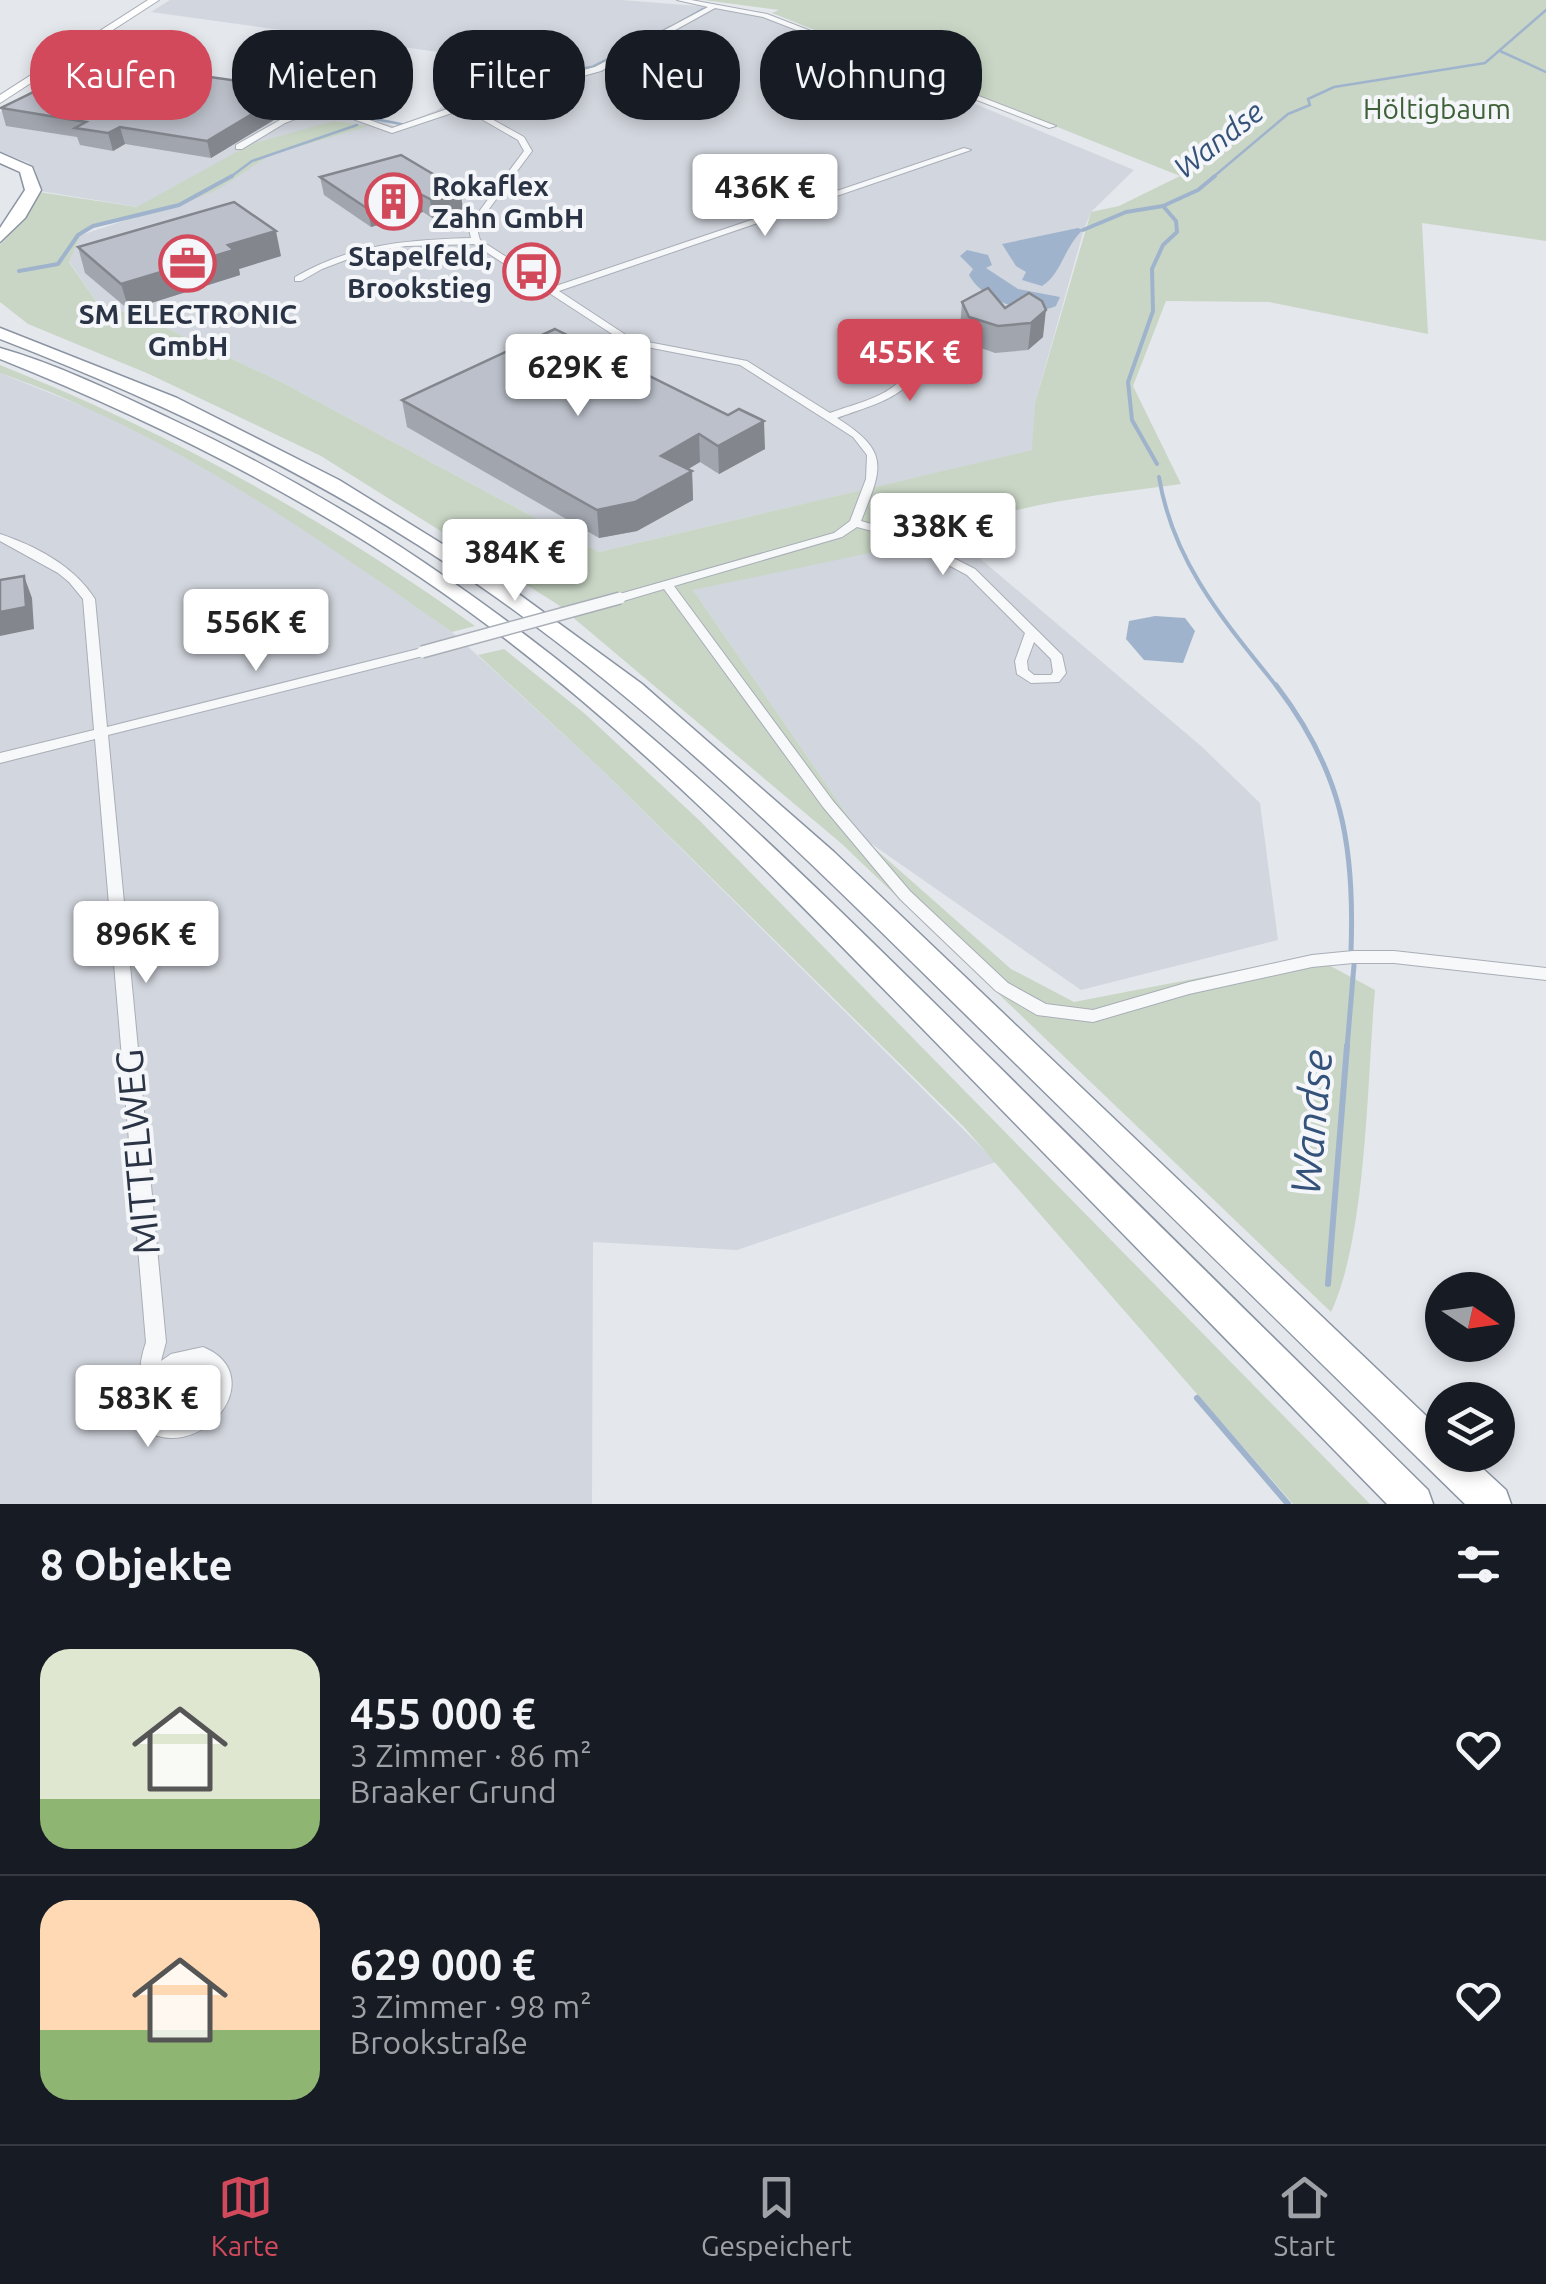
<!DOCTYPE html>
<html lang="de">
<meta charset="utf-8">
<style>
body{margin:0;font-family:Ubuntu,sans-serif;background:#20242c;color:#f1f3f6;height:100vh;display:flex;flex-direction:column;font-size:38px;white-space:nowrap}
*{box-sizing:border-box;margin:0}
p{font-size:32px;color:#9ea1a6}
.icon{flex:none;width:55px;height:55px;fill:none;stroke:currentColor;stroke-width:2;stroke-linecap:round;stroke-linejoin:round}
.map{position:relative;height:1504px;overflow:hidden}
.drawer{display:flex;flex-direction:column;background:#171b24;flex:1}
.drawer>*{flex:none}
.banner{position:absolute;left:30px;top:30px;width:1000px;height:90px;display:flex;gap:20px}
.needle{width:65px;rotate:103deg}
.controls{position:absolute;left:1425px;top:1272px;display:grid;gap:20px}
.controls a{display:grid;place-items:center;width:90px;height:90px;border-radius:50%;background:#171b24;box-shadow:0 5px 15px #0003;font-size:50px}
.price{position:absolute;translate:-50% -85px;padding:0 22px;border-radius:10px;background:#fff;color:#222;font-size:32px;line-height:65px;filter:drop-shadow(0 2px 5px #0008)}
.price::after{content:'';position:absolute;left:50%;top:60px;width:30px;height:22px;margin-left:-15px;background:inherit;clip-path:polygon(0 0,100% 0,50% 100%)}
.price.current{background:#d1495b;color:#fff}
ul{padding:0;list-style:none}
li{display:flex;align-items:center;gap:30px;height:250px;padding:0 40px}
li+li{border-top:2px solid #363941}
li span{display:grid;place-items:center;flex:none;width:280px;height:200px;border-radius:30px;color:#555}
li>.icon{margin-inline-start:auto}
span .icon{width:120px;height:120px;fill:#fffc;stroke-width:1}
li b{font-size:42px}
h2{display:flex;justify-content:space-between;align-items:center;height:120px;padding:0 40px;font-size:42px}
.tag{padding:0 35px;border-radius:40px;background:#171b24;box-shadow:0 5px 15px #0003;font-size:35px;line-height:90px}
.tag.current{background:#d1495b;color:#fff}
.tab-bar{display:flex;justify-content:space-around;align-items:center;height:140px;border-top:2px solid #363941;background:#171b24;font-size:28px;color:#9ea1a6}
.tab-bar a{display:grid;justify-items:center;gap:5px}
.tab-bar .current{color:#d1495b}
.map>svg:first-child{display:block}
.built{fill:#d2d6de}
.green{fill:#c9d6c5}
.water{fill:#9fb4cc}
.lines{fill:none;stroke-linecap:round;stroke-linejoin:round}
.stream-far3{stroke:#9fb4cc;stroke-width:2.5}
.stream-far2{stroke:#9fb4cc;stroke-width:4}
.stream-far1{stroke:#9fb4cc;stroke-width:5}
.stream{stroke:#9fb4cc;stroke-width:6}
.street-casing{stroke:#a9aeb7;stroke-width:2}
.secondary-casing{stroke:#a9aeb7;stroke-width:2}
.highway-casing{stroke:#8b94a3;stroke-width:3}
.street{fill:#f7f8fa;fill-rule:evenodd}
.secondary{fill:#fff;fill-rule:evenodd}
.highway{fill:#fff;fill-rule:evenodd}
.street-bridge-casing{stroke:#a9aeb7;stroke-width:14;stroke-linecap:butt}
.street-bridge{stroke:#f7f8fa;stroke-width:11}
.wall{fill:#a1a5ae}
.shaded-wall{fill:#83868d}
.building{fill:#bbc0ca;stroke:#83868d;stroke-width:2.5}
.labels{text-anchor:middle;stroke-width:8;stroke-linejoin:round;paint-order:stroke}
.far-park-label{font-size:28px;fill:#3f6138;stroke:#f4f6f9}
.far-poi-label{font-size:28px;font-weight:bold;fill:#2b3445;stroke:#f4f6f9;text-anchor:start}
.far-water-label{font-size:30px;font-style:italic;fill:#34527a;stroke:#f4f6f9}
.near-street-label{font-size:38px;fill:#2b3445;stroke:#f4f6f9}
.near-water-label{font-size:42px;font-style:italic;fill:#34527a;stroke:#f4f6f9}
</style>
<div class="map">
<svg width="1546" height="1504" viewBox="0 0 1546 1504">
<rect width="100%" height="100%" fill="#e4e7ec"/>
<path class="built" d="M170,0h452l113,9 28,7 371,154 -43,42 -7,17 -49,174 -2,47 -434,102 -316,-169 -136,-64 -49,-15 -29,-43 12,-26 76,-25 -117,-19 -5,-22 -7,-7 -28,-9v-41l67,-45 285,42 44,18 41,-17 73,-48 -359,-50z
M0,373l132,53 130,73 190,133 149,137 395,393 -259,88 -144,-8 -1,262h-592z
M951,534l250,212 59,57 18,137 -197,50 -218,-152 -170,-248z"/>
<path class="green" d="M704,0h842v241l-124,-18 6,111 -159,-32 -103,-1 -33,85 48,98c-86,12 -175,19 -254,57l-234,49 170,248 148,131 63,33 238,-46 63,34c-8,88 -8,246 -44,322l-489,-468 -285,-240 -236,-148 -172,-82 -121,-50 -28,-22v-57l27,-29 12,-24 98,15 114,-63 83,-23 35,5 -99,29 -51,34 -39,16 -85,21 -14,9 -12,27 29,42 49,15 136,64 316,169 433,-102 3,-47 56,-191 28,-6 61,-30 -408,-163 7,-3z
M0,365c169,67 327,155 475,261l-23,6c-146,-102 -282,-199 -452,-259z
M504,649l80,64 115,107 671,684h-77l-329,-377 -363,-358 -123,-114z"/>
<path class="water" d="M1078,228l5,2c-19,17 -22,45 -41,56l-20,-6 4,-8 -10,-6 -14,-22z
M967,250l21,5 4,10 -6,3 32,21 42,8 -4,9c-26,12 -74,-6 -87,-31l4,-6 -13,-13z
M1155,616l30,2 10,13 -12,32 -39,-3 -18,-21 3,-18z"/>
<g class="lines">
<path class="stream-far3" d="M680,22l23,-13
M1500,51l46,21
M551,73l41,-6 78,-40
M444,111l41,-23 41,-9
M375,119l31,6
M229,178l23,-17 105,-36
M1212,178l76,-64 22,-9 -2,-6 26,-12 151,-24 61,-53"/>
<path class="stream-far2" d="M1083,230l43,-18 37,-6
M19,271l39,-7 20,-29 15,-9 86,-21 53,-29
M1157,464l-25,-44 -4,-38 25,-71 -1,-42 11,-24 14,-13 -1,-11 -13,-15 35,-16 17,-14
M1159,477c14,86 66,145 119,211"/>
<path class="stream-far1" d="M1276,685c66,86 79,160 75,266
M1347,1048l7,-83"/>
<path class="stream" d="M1328,1284l19,-238
M1197,1398l91,106"/>
<defs>
<path id="street" d="M677,0h14l76,14 289,112 -7,2 -286,-111 -48,-9 -114,63 -131,36 54,30 8,14 -49,66 -6,12 3,11 73,47 411,-139 7,2 -412,141 73,48 115,22 83,52c38,-14 83,-20 84,-69l5,-3 5,3c-1,51 -47,59 -87,74 54,34 45,50 24,103l45,13 69,35 87,86 4,18 -7,9 -28,1 -14,-9 -2,-13 10,-28 -58,-58 -69,-37 -41,-11 -15,10 -168,49 159,215 77,90 98,92 38,21 47,6 96,-28 123,-27 41,-4h41l152,17v12l-152,-17h-41l-41,4 -123,27 -96,28 -56,-7 -41,-24 -96,-92 -77,-92 -159,-218 -44,13 -6,-4 2,-3 218,-62 16,-12 16,-42 1,-24 -14,-18 -113,-72 -114,-22 -152,-99 -68,2 -42,7 -42,16 -21,12h-6v-4c57,-33 111,-37 176,-39l-2,-9 6,-12 49,-66 -6,-11 -54,-31 -72,24 -50,-18 -29,-3 -28,11 -43,26h-6v-4l44,-25 32,-12h15l20,4 45,16 96,-33 107,-28 113,-60zM1034,642l17,17 2,13 -2,3h-17l-6,-5 -1,-9z
M0,534c36,12 74,32 95,65l12,128 315,-79 6,4 -1,3 -319,80 58,607 -5,19 10,-7 32,-7c66,27 5,110 -51,87 -13,-31 -17,-60 -6,-92l-51,-603 -95,24v-10l94,-23 -11,-131 -14,-17 -11,-9 -58,-32zM200,1366c30,25 -6,54 -35,52l-6,-25 18,-22z"/>
<path id="secondary" d="M148,0h11l-159,103v-8z"/>
<path id="highway" d="M0,153l32,14 9,23 -16,28 -25,24v-14l25,-38 -5,-18 -20,-9z
M0,328l177,70 162,82 155,96 148,108 192,168 608,579v24h26l38,35 5,14h-46c-168,-164 -335,-328 -502,-492 -154,-151 -305,-303 -483,-426 -149,-103 -311,-182 -480,-247z
M0,348c59,17 116,45 171,71 328,153 555,378 808,628 149,148 299,295 449,443l5,14h-46c-157,-161 -315,-322 -472,-483 -155,-158 -310,-319 -495,-444 -131,-89 -273,-159 -420,-218z"/>
</defs>
<use href="#street" class="street-casing"/>
<use href="#secondary" class="secondary-casing"/>
<use href="#highway" class="highway-casing"/>
<use href="#street" class="street"/>
<use href="#secondary" class="secondary"/>
<use href="#highway" class="highway"/>
<defs>
<path id="street-bridge" d="M422,652l198,-54"/>
</defs>
<use href="#street-bridge" class="street-bridge-casing"/>
<use href="#street-bridge" class="street-bridge"/>
</g>
<path class="wall" d="M294,89l3,17 -86,52 -86,-14 -12,7 -33,-6 -3,-8 -71,-11 -5,-18z
M320,177l140,13 3,19 -31,9 -9,-6 -52,15 -47,-32z
M78,247l203,9 -42,13 1,6 -111,35 -44,-37z
M1029,293l14,44 -15,13 -33,3 -28,-10 -7,-15 2,-26 43,6z
M555,329l210,120 -46,25 -19,-12 -12,7 4,2 1,29 -56,31 -38,7 -192,-111 -5,-27z"/>
<path class="shaded-wall" d="M294,89l3,17 -86,52 -4,-17z
M120,127l5,17 -12,7 -5,-18z
M460,190l3,19 -31,9 -2,-19z
M420,194l3,18 -52,15 -3,-18z
M276,231l5,25 -42,13 1,6 -111,35 -8,-26 107,-39z
M1046,310l-3,27 -15,13 3,-27z
M764,421l1,28 -46,25 -1,-28z
M699,434l1,28 -37,22 -2,-28z
M692,471l1,29 -56,31 -38,7 -2,-28z
M24,576l8,22 2,31 -34,7v-24z"/>
<path class="building" d="M97,61l197,28 -87,52 -87,-14 -12,6 -33,-5 11,-6 -85,-14z
M401,155l59,35 -30,9 -10,-5 -52,15 -48,-32z
M234,202l42,29 -48,14 6,5 -113,34 -43,-37z
M988,288l17,20 24,-15 13,8 4,9 -15,13 -33,3 -29,-9 -7,-15z
M555,329l173,86 11,-6 25,12 -46,25 -19,-12 -38,22 31,15 -57,31 -38,8 -195,-110z
M24,576l2,31 -26,5v-32z"/>
<defs>
<symbol id="building-ring" viewBox="-11 -11 22 22"><circle r="9.5" fill="#f4f6f9" stroke="#d1495b" stroke-width="1.5"/><path d="M-4-6H4V6H1V3H-1V6H-4ZM-2.5-4.3h1.7v1.8h-1.7ZM.8-4.3h1.7v1.8H.8ZM-2.5-1h1.7V.8h-1.7ZM.8-1h1.7V.8H.8Z" fill="#d1495b"/></symbol>
<symbol id="office-ring" viewBox="-11 -11 22 22"><circle r="9.5" fill="#f4f6f9" stroke="#d1495b" stroke-width="1.5"/><path d="M-6-3h4V-5.5h4V-3h4V5H-6ZM-1-4.5V-3h2v-1.5ZM-6 0V1H6V0Z" fill="#d1495b"/></symbol>
<symbol id="bus-ring" viewBox="-11 -11 22 22"><circle r="9.5" fill="#f4f6f9" stroke="#d1495b" stroke-width="1.5"/><path d="M-5-6H5V4H4V6H2V4H-2V6H-4V4H-5ZM-3.5-4V0h7V-4ZM-3.5 1.2v1.5H-2V1.2ZM2 1.2v1.5H3.5V1.2Z" fill="#d1495b"/></symbol>
</defs>
<g fill-rule="evenodd">
<use href="#building-ring" x="362" y="170" width="63" height="63"/>
<use href="#office-ring" x="156" y="232" width="63" height="63"/>
<use href="#bus-ring" x="500" y="240" width="63" height="63"/>
</g>
<g class="labels">
<g class="far-park-label">
<text x="1437" y="119">Höltigbaum</text>
</g>
<g class="far-poi-label">
<text x="432" y="196">Rokaflex<tspan x="432" dy="32">Zahn GmbH</tspan></text>
<text x="492" y="266" text-anchor="end">Stapelfeld,<tspan x="492" dy="32">Brookstieg</tspan></text>
<text x="188" y="324" text-anchor="middle">SM ELECTRONIC<tspan x="188" dy="32">GmbH</tspan></text>
</g>
<g class="far-water-label">
<text transform="translate(1219 140) rotate(-38)" y="10">Wandse</text>
</g>
<g class="near-street-label">
<text transform="translate(138 1152) rotate(-95)" y="13">MITTELWEG</text>
</g>
<g class="near-water-label">
<text transform="translate(1311 1122) rotate(-85)" y="15">Wandse</text>
</g>
</g>
</svg>
<div class="controls">
<a><svg class="needle" viewBox="-14 -14 28 28"><path d="M0-13l5 13h-10z" fill="#e53935"/><path d="M0 13l5-13h-10z" fill="#9ea1a6"/></svg></a>
<a><svg class="icon" aria-label="layers" viewBox="0 0 24 24"><path d="M12 4l9 5-9 5-9-5zM3 14l9 5 9-5"/></svg></a>
</div>
<b class="price" style="left:765px;top:239px">436K €</b>
<b class="price current" style="left:910px;top:404px">455K €</b>
<b class="price" style="left:578px;top:419px">629K €</b>
<b class="price" style="left:943px;top:578px">338K €</b>
<b class="price" style="left:515px;top:604px">384K €</b>
<b class="price" style="left:256px;top:674px">556K €</b>
<b class="price" style="left:146px;top:986px">896K €</b>
<b class="price" style="left:148px;top:1450px">583K €</b>
<div class="banner">
<a class="tag current">Kaufen</a>
<a class="tag">Mieten</a>
<a class="tag">Filter</a>
<a class="tag">Neu</a>
<a class="tag">Wohnung</a>
</div>
</div>
<section class="drawer">
<h2>8 Objekte<svg class="icon" aria-label="filters" viewBox="0 0 24 24"><path d="M4 7h16M4 17h16"/><circle cx="9" cy="7" r="2"/><circle cx="15" cy="17" r="2"/></svg></h2>
<ul>
<li><span style="background:linear-gradient(#dfe7d0 75%,#8fb573 0)"><svg class="icon" aria-label="home" viewBox="0 0 24 24"><path d="M3 11l9-7 9 7M6 9v11h12V9"/></svg></span><div><b>455 000 €</b><p>3 Zimmer · 86 m²</p><p>Braaker Grund</p></div><svg class="icon" aria-label="heart" viewBox="0 0 24 24"><path d="M12 20l-8-8c-3-5 5-10 8-4 3-6 11-1 8 4z"/></svg></li>
<li><span style="background:linear-gradient(#ffd9b3 65%,#8fb573 0)"><svg class="icon" aria-label="home" viewBox="0 0 24 24"><path d="M3 11l9-7 9 7M6 9v11h12V9"/></svg></span><div><b>629 000 €</b><p>3 Zimmer · 98 m²</p><p>Brookstraße</p></div><svg class="icon" aria-label="heart" viewBox="0 0 24 24"><path d="M12 20l-8-8c-3-5 5-10 8-4 3-6 11-1 8 4z"/></svg></li>
</ul>
</section>
<nav class="tab-bar">
<a class="current"><svg class="icon" aria-label="map" viewBox="0 0 24 24"><path d="M3 6l6-2 6 2 6-2v14l-6 2-6-2-6 2zM9 4v14M15 6v14"/></svg>Karte</a>
<a><svg class="icon" aria-label="saved" viewBox="0 0 24 24"><path d="M7 4h10v16l-5-4-5 4z"/></svg>Gespeichert</a>
<a><svg class="icon" aria-label="home" viewBox="0 0 24 24"><path d="M3 11l9-7 9 7M6 9v11h12V9"/></svg>Start</a>
</nav>
